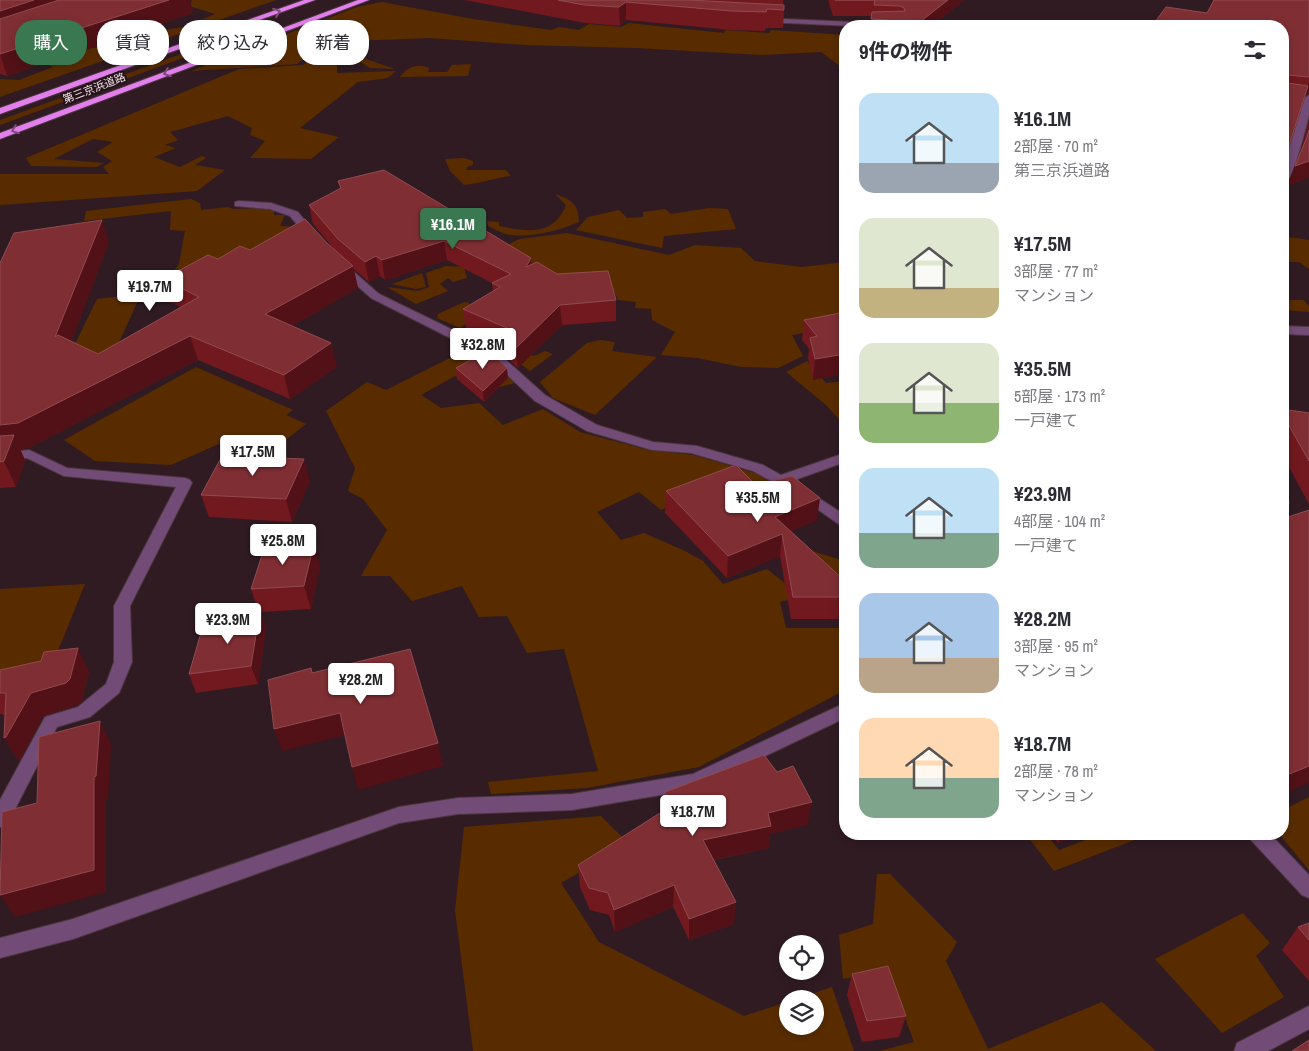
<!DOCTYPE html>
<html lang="ja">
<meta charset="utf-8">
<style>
body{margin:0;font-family:"Archivo Narrow","Noto Sans JP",sans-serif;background:#f2f2f3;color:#2b2b33;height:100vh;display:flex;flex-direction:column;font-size:19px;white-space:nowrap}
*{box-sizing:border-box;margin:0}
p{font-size:16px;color:#7c7c81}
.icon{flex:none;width:28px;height:28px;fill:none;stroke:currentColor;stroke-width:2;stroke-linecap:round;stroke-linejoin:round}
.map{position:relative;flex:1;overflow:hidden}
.sheet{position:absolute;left:839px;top:20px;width:450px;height:820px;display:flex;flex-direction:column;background:#fff;border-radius:20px;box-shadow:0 2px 8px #0003}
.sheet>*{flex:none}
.banner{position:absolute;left:15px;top:20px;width:475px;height:45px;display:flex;gap:10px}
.tools{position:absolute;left:779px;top:935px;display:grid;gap:10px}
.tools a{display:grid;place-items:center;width:45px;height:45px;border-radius:50%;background:#fff;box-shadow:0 2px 8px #0003;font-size:25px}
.price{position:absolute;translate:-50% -42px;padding:0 11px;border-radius:5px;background:#fff;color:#222;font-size:16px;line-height:32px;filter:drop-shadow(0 1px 2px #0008)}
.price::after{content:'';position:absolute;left:50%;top:30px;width:15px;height:11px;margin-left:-8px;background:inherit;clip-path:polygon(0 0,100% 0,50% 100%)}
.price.current{background:#3a7851;color:#fff}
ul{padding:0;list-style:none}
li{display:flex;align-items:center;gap:15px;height:125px;padding:0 20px}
li span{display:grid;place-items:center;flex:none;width:140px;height:100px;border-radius:15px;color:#555}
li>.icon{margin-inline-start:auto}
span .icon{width:60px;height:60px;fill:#fffc;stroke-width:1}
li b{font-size:21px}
h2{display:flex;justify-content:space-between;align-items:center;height:60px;padding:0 20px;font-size:21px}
.tag{padding:0 18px;border-radius:20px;background:#fff;box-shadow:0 2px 8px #0003;font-size:18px;line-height:45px}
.tag.current{background:#3a7851;color:#fff}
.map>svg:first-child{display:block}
.green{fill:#592c00}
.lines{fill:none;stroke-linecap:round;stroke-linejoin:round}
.minor-casing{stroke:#4b373f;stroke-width:2}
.highway-casing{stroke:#4b373f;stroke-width:2}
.minor{fill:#734b77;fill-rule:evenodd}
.highway{fill:#e37fed;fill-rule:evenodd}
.wall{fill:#71191e}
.shaded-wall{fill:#511117}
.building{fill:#7f2f34;stroke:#914b50}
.oneway{stroke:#844884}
.labels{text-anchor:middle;stroke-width:4;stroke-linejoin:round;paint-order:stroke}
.far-street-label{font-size:11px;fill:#f3e4e9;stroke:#25121a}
</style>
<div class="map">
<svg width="1309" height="1051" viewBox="0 0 1309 1051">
<rect width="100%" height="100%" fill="#301b23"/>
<path class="green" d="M192,0h84l-276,97v-18l19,1 34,-13 -4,-2 43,-17 26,-4 38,-13 28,-4 31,-13 -26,-8z
M382,2l91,17 78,11 8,-3 20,3 10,-6 32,3 8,-4 95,10 2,-3 43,3 2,-3 74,5v35l-24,-18 -59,3 -126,-7 -111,-3 -95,-7 -104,4 -29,22 -106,7 166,-64z
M222,39l7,2 -229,84v-5z
M358,49l-1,9h6l32,11 -25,-1 -13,-8 -20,1v12l59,-2 -8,7 -30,4 -58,46 39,9 -28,22 -61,-1 15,-17 -15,-6 2,-7 -24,-12 -58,16 8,8 -13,5 11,3 -22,9 26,10 22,-11 4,2 -11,7 30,5 -28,21 -197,14v-31h109l-6,-7 9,-6 -15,-9 16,-10 -20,-3 -39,20 50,4 -7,4 -66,-1 -5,-8 213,-89 64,-4 9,-7z
M471,64l-3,12 -68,1c7,-10 17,-14 29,-9l-1,4h19l5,-7z
M464,158l9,3v4l-6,2 -1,3h40l5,6c-17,2 -31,8 -47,9l-14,-14 -5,-12z
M555,194c17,6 23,9 24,28 -21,9 -47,15 -69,13 -7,-1 -15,-6 -22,-9l-1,-5 12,1v4c29,6 55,10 67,-21z
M191,199l9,4 1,7 27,-3 5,2 34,-1 7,2v5h11l-5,11 17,1 -121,65 -13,-6 16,-22 6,-33 -15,-1 1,-19 -87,10 2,-10z
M709,208l19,1 8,20 -72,7 -2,12 -86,-18 12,-13 31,-7 8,8 16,-1v-5l22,-3 6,5z
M567,233l102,22 26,-10 46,3 14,13 47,6 43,-5v64l-53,9 11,21 -25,12 -37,-1 -44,-9 -36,-3 14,-23 -23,-12 -1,-11 -16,-1 1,-6 -18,-2 -7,-15 -40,4 -84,-35 33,-15z
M1282,236l27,4v29l-10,-7h-16z
M446,266l18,1 3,11 -14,4 -5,-4 -8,6 8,7 -32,13 -29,-17 31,4 11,-4 -3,-14z
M422,273l4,14 -10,2 -24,-5z
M141,294l-35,77 -47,6 38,-78z
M1283,300h20l6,6v6l-26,-2z
M464,302l7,2 1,15 -12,9 -23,-10 1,-4z
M487,339l47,17 11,-5 8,3 -23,17z
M600,340l15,2 -3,9 45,6 -62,58 -42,-17 -13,-16 47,-39z
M462,352l27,8 26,23 -30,8 -30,-15 -34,19 20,13 38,-5 24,22 40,-16 37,23 68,18 45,5 62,18 35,18 -69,-7 -16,-8 -20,11 5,9 -29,14 -22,-18 -42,20 24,28 23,-7 41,18 18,10 20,23 44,-15 34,27 -21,6 6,26h59v62l-146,77 -112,21 -96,6 -3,-12 110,-11 -34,-122 -37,4 -20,-37 -28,1 -17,-31 -50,15 -22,-25h-29l26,-46 -24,-31 -15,-8 7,-23 -29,-57 41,-29 19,8z
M807,361l19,22 19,-2v45l-19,-21 -40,-33z
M196,367l97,43 -7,5 20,9 -37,29 -21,-8 -8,9 -19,-11 -50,22 -76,-4 -31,-21z
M795,546l50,15v25z
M85,584l-38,94 -47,10v-99z
M1309,797v73l-30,-36h3l1,-24z
M601,816l28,28 -68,39 38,59 145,74 43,-14 1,24h27v-27h-19l36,-12 22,64h-381l-18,-141 9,-83z
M1026,834h20l13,16 42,-16h49l-96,37z
M877,874h13l67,68 -11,19 42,88 114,-47 54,49h-277l35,-9 -26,-71 -45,8 -4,-44 34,-11z
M1243,913l27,30 -14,13 28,41 -62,36 -67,-74z"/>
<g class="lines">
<defs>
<path id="minor" d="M761,18l136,6 4,2h-48l-89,-4 -4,-2z
M1309,95c0,7 0,14 0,20 -3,13 -17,69 -27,73v-17l23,-73z
M239,201l32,2 27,9 20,25 -1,2h-8l-19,-23 -20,-7 -35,-3v-4z
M341,263l4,1 34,30 117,57 49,44 52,30 56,17 44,4 66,19 18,10 64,-22v9l-53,19 53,34v12l-5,-2 -40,-28 -47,-26 -62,-18 -39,-3 -65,-19 -52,-30 -47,-44 -117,-59 -34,-30 -2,-2z
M1282,326l27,1v8l-27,-1z
M29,450l38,18 118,10 5,2 2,3 -62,123 2,56 -13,31 -29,24 -33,10 -50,98 -7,2v-27l45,-83 33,-10 28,-23 8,-22v-56l62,-119 -112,-11 -37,-18 -27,3v-8z
M1282,495l5,2 2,6 -2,3 -5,2z
M845,703v15l-149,71 -124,21 -114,4 -59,9 -326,116 -73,19v-20l73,-19 326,-112 59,-9 114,-4 121,-20z
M1248,834h22l39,41v23l-7,-3 -51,-55z
M1309,1006v23l-41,22h-34l3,-8z"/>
<path id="highway" d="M304,0h11l-315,114v-6z
M358,0h11l-369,139v-6z"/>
</defs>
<use href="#minor" class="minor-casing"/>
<use href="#highway" class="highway-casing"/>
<use href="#minor" class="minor"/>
<use href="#highway" class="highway"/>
</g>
<path class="wall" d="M0,0l193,13 -186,63 -7,-2z
M465,0h318v5l1,5 -1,18h-17l-1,3 -34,-1 -105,-10 -6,6 -35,-3z
M828,0h136l-32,26h-62l1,-10h-38z
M1309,0v93l-4,2 -18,57 -80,-139z
M1309,122v55l-22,9 14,-35z
M338,181l193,83 26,10 59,26v21l-54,4 -44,43 -17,-15 -1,-8 -34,-15 -3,-21 30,-18 -1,-8 -45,-23 -62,20 -5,-4 -11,6 -15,-13 4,19 -66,38 45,41 -47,32 -92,-39 -169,88 -9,1 5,11 -9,27 -16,1v-225l109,-21 -38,100 27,12 83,-47 -11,-5 -7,-23 55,-20 32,-9 77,-7 8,7 -22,-26 -4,-19 31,-17z
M845,312v62l-32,6 -5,-22 1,-9 -7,-9 2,-20z
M456,368l52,10 -24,24 -27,-23z
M1282,409l27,4v91l-27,-50z
M310,481l-18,41 -83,-5 -8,-22z
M756,485l61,35 -26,11 54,50v38h-54l-11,-63 -53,22 -62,-65 1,-22z
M320,566l-9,43 -50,3 5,17 -8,55 -62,9 -7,-19 69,-64 -7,-21z
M41,661l48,10 -7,30 -5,4 -34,11 -23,44h-2l-14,-22 1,-23 -5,-1v-44z
M665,792l143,32 -38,10 -1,14 -55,12 20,64 -45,16 -16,-33 -58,25 -6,-17 -19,-5 -10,-23 -2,-22 87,-55z
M1051,834h30l-23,9z
M1309,923v58l-27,-31 16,-23z
M852,974l54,42 -7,21 -37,5 -15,-47z"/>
<path class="shaded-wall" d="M34,0h66l-100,33v-22z
M164,0h26l3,13 -186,63 -7,-22z
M948,0h16l-32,26h-17l1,-1z
M626,2v18l-6,6 -1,-19z
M1309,83v10l-4,2z
M1309,161v16l-22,9 8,-20z
M1288,169l-6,13v-11z
M102,220l7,22 -45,119 -9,-24z
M444,241l3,19 -62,20 -3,-20z
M376,256l4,20 -11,6 -4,-20z
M531,258l1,20 -6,-11z
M353,266l5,22 -87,50 -6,-24z
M560,305l2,20 -44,43 -2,-20z
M190,336l8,24 -169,88 -9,1 5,11 -9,27 -12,-26 -4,-9v-27z
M331,343l6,24 -47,32 -6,-24z
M845,354v20l-32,6 2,-21z
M507,368l1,10 -24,24 -1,-11z
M304,459l6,22 -18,41 -6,-23z
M820,498l-3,22 -35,15 -2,21 -53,22 1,-22 47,-39z
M314,543l6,23 -9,43 -7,-23z
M260,610l6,19 -8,55 -7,-18z
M78,648l11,23 -7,30 -5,4 -34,11 -23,44h-2l-14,-22 27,-45z
M340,713l7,22 -65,16 -8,-22z
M100,721l11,23 -3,55h-2v93l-91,25 -15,-22 94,-118z
M438,743l5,23 -85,24 -6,-23z
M1309,766v17l-27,11v-17z
M812,802l-4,22 -38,10 -1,14 -67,14 1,-22 65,-27z
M1062,834h19l-23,9z
M674,885l-1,22 -58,25 -1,-22z
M736,902l-2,22 -45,16v-21z"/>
<path class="building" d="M0,0h34l-34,11z
M59,0h110l-169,54v-35z
M558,0h130l96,5v5l-17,-1 -1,3 -35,-1 -105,-9 -7,5 -35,-2z
M835,0h113l-32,25 -29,-5 -16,-1 1,-7 33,-1 -1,-3 -4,-2 -26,-1 1,-5z
M1214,0h95v77l-21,-2 -2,2 2,6 20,3 -21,66 1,17 -6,2v-145h-130l14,-19 41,6z
M1309,130v31l-14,5 12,-29z
M384,170l147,88 -5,9 11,-5 20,12 51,-3 8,29 -56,5 -44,43 -17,-16 8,-4 -44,-19 37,-22 -8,-4 19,-9 -67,-33 -62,19 -6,-4 -11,6 -27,-23 -29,-34 32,-17 -3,-7z
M305,219l22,24 26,23 -88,48 66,29 -47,32 -94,-39 -172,87 -18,2v-162l14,-30 88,-13 -47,117 3,-2 40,19 101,-57 -36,-18 45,-24 10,4 22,-13 10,4z
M845,312v42l-30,5 -5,-21 7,-2 -13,-16z
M488,350l19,18 -24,23 -27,-23z
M1282,409l27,4v48l-27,-48z
M14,435l-10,26 -4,1v-26z
M222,456l82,3 -18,40 -85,-4z
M736,465l20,20 36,-9 28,22 -45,19 70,64v16h-52l-11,-63 -54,22 -62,-65z
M1309,510v256l-27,11v-258z
M314,543l-10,43 -53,3 14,-43z
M260,610l-9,56 -62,8 11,-38 24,-5 3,-16z
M78,648l-8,31 -4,4 -35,10 -25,44 -2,1 2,-45h-6v-23l41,-9 3,-9z
M410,649l28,94 -86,24 -12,-54 -66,16 -6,-49 43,-12 1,5z
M100,721l-4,55 -2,1v93l-94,25 2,-83 35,-9 2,-66z
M764,755l13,17 16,-6 19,36 -44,11 3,13 -68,14 33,62 -47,17 -15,-34 -60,25 -6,-17 -19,-5 -11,-23 93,-59 -6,-14z
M1309,923v17l-11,-13z
M888,966l18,50 -39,5 -15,-47z
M1309,1040v11h-17z"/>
<defs><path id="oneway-chevron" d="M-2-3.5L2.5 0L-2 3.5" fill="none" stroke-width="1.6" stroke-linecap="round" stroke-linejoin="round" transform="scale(1.25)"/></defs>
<g class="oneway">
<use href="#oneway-chevron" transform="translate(277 12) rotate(-20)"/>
<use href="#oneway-chevron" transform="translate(167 73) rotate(160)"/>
<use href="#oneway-chevron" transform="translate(15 130) rotate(159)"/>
</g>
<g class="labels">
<g class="far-street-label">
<text transform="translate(94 88) rotate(-21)" y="4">第三京浜道路</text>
</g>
</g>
</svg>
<div class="tools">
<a><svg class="icon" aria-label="locate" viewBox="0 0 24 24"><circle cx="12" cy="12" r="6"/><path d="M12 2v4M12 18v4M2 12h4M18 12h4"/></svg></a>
<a><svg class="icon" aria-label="layers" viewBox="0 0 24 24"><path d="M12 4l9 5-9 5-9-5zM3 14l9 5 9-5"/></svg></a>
</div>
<b class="price current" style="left:453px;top:250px">¥16.1M</b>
<b class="price" style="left:150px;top:312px">¥19.7M</b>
<b class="price" style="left:483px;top:370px">¥32.8M</b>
<b class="price" style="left:253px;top:477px">¥17.5M</b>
<b class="price" style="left:758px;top:523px">¥35.5M</b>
<b class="price" style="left:283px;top:566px">¥25.8M</b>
<b class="price" style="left:228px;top:645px">¥23.9M</b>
<b class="price" style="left:361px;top:705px">¥28.2M</b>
<b class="price" style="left:693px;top:837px">¥18.7M</b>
<div class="banner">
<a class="tag current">購入</a>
<a class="tag">賃貸</a>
<a class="tag">絞り込み</a>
<a class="tag">新着</a>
</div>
<section class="sheet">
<h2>9件の物件<svg class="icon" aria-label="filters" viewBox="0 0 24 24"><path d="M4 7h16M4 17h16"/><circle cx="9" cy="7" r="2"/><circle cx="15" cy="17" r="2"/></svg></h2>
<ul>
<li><span style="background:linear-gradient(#bfe0f5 70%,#9aa5b1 0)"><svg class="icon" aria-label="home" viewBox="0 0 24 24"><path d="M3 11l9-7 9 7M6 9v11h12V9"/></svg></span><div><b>¥16.1M</b><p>2部屋 · 70 m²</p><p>第三京浜道路</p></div></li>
<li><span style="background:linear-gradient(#dfe7d0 70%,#c2b280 0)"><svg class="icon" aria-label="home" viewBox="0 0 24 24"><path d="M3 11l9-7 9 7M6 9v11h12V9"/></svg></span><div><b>¥17.5M</b><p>3部屋 · 77 m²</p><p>マンション</p></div></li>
<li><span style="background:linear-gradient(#dfe7d0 60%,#8fb573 0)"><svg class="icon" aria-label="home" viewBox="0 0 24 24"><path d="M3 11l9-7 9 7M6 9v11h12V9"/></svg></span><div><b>¥35.5M</b><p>5部屋 · 173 m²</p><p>一戸建て</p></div></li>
<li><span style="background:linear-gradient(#bfe0f5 65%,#7fa58c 0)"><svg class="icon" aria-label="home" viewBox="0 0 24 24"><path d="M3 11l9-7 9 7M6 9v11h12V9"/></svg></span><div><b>¥23.9M</b><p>4部屋 · 104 m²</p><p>一戸建て</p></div></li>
<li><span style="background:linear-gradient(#a9c7e8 65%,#b9a48a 0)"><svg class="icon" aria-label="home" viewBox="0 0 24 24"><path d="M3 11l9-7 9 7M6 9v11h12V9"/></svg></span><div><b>¥28.2M</b><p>3部屋 · 95 m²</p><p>マンション</p></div></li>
<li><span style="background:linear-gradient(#ffd9b3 60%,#7fa58c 0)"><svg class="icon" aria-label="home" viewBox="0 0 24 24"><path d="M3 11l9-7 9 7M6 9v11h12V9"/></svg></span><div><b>¥18.7M</b><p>2部屋 · 78 m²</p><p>マンション</p></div></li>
</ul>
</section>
</div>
